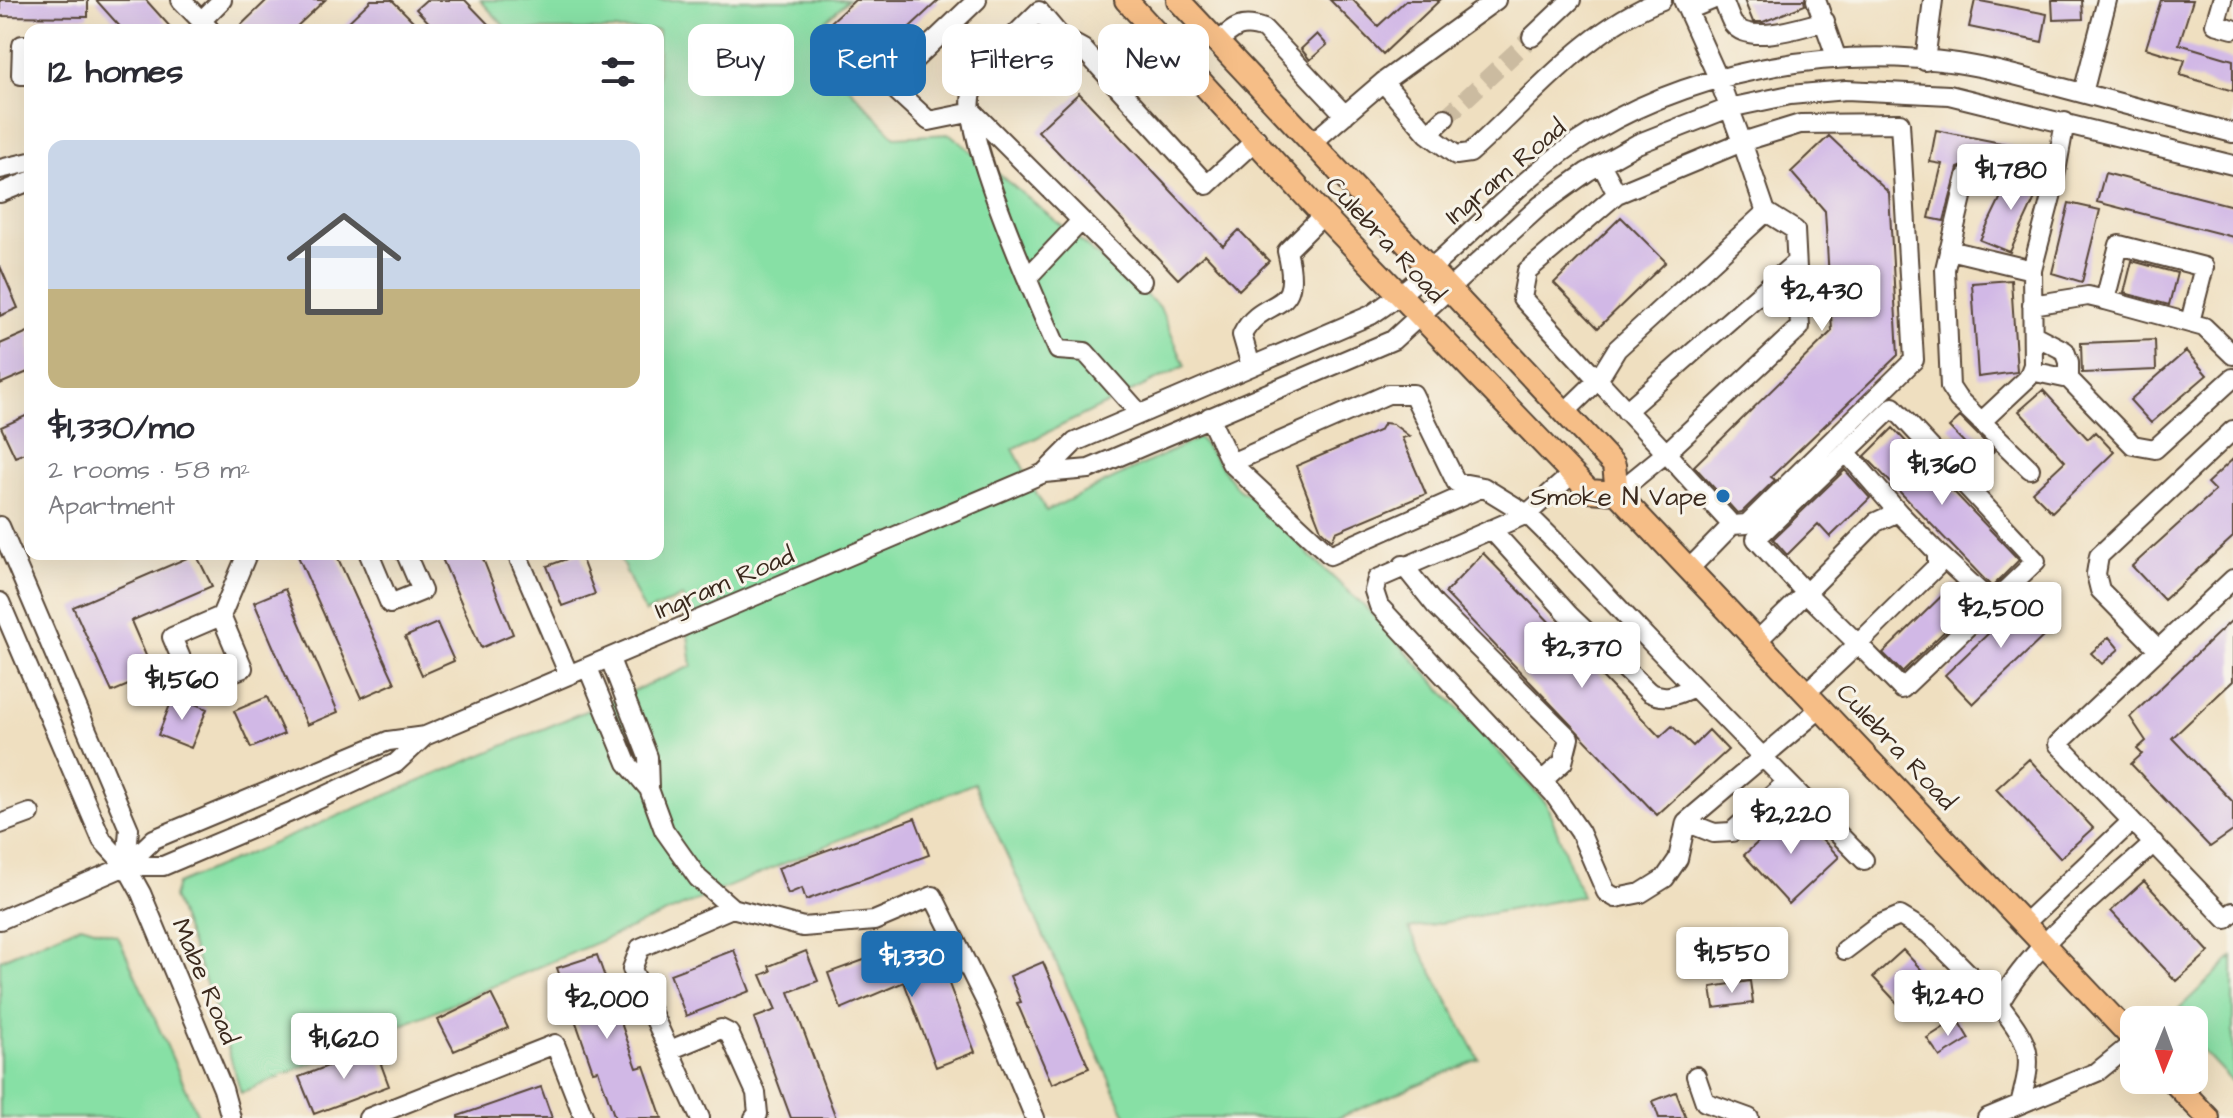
<!DOCTYPE html>
<meta charset="utf-8">
<style>
body{margin:0;font-family:"Architects Daughter",sans-serif;background:#f7f7f7;color:#2b2b33;height:100vh;display:flex;flex-direction:column;font-size:30px;white-space:nowrap}
*{box-sizing:border-box;margin:0}
p{font-size:26px;color:#7c7c81}
.icon{flex:none;width:44px;height:44px;fill:none;stroke:currentColor;stroke-width:2;stroke-linecap:round;stroke-linejoin:round}
.map{position:relative;flex:1;overflow:hidden}
.panel{position:absolute;left:24px;top:24px;width:640px;height:536px;display:flex;flex-direction:column;background:#fff;border-radius:16px;box-shadow:0 8px 32px #0002}
.panel>*{flex:none}
.guide{position:absolute;left:688px;top:24px;width:760px;height:72px;display:flex;gap:16px}
.needle{width:52px;rotate:181deg}
.buttons{position:absolute;left:2120px;top:1006px;display:grid;gap:16px}
.buttons a{display:grid;place-items:center;width:88px;height:88px;border-radius:16px;background:#fff;box-shadow:0 8px 32px #0002;font-size:40px}
.price{position:absolute;translate:-50% -68px;padding:0 18px;border-radius:8px;background:#fff;color:#222;font-size:26px;line-height:52px;filter:drop-shadow(0 2px 4px #0008)}
.price::after{content:'';position:absolute;left:50%;top:48px;width:24px;height:18px;margin-left:-12px;background:inherit;clip-path:polygon(0 0,100% 0,50% 100%)}
.price.on{background:#1f6fb2;color:#fff}
ul{padding:0;list-style:none}
li{display:grid;align-content:center;gap:16px;height:424px;padding:0 24px}
li+li{border-top:2px solid #e1e1e2}
li span{display:grid;place-items:center;height:248px;border-radius:16px;color:#555}
li>.icon{margin-inline-start:auto}
span .icon{width:144px;height:144px;fill:#fffc;stroke-width:1}
li b{font-size:34px}
h2{display:flex;justify-content:space-between;align-items:center;height:96px;padding:0 24px;font-size:34px}
.tag{padding:0 28px;border-radius:16px;background:#fff;box-shadow:0 8px 32px #0002;font-size:28px;line-height:72px}
.tag.on{background:#1f6fb2;color:#fff}
.map>svg:first-child{display:block}
.green{fill:#87e0a5;stroke:#618562;stroke-width:2}
.building{fill:#d1b8e6}
.lines{fill:none;stroke-linecap:round;stroke-linejoin:round}
.minor-tunnel{stroke:#cbbba0;stroke-width:18;stroke-dasharray:18 9;stroke-linecap:butt}
.minor-casing{stroke:#564536;stroke-width:22}
.major-casing{stroke:#564536;stroke-width:26}
.minor{stroke:#fff;stroke-width:18}
.major{stroke:#f6be87;stroke-width:22}
.poi-dot{fill:#1f6fb2;stroke:#f7f3e8;stroke-width:3}
.labels{text-anchor:middle;stroke-width:6;stroke-linejoin:round;paint-order:stroke}
.street-label{font-size:26px;fill:#3b2a1e;stroke:#f7f3e8}
.poi-label{font-size:26px;fill:#3b2a1e;stroke:#f7f3e8;text-anchor:end}
</style>
<div class="map">
<svg width="2233" height="1118" viewBox="0 0 2233 1118">
<rect width="100%" height="100%" fill="#f7f3e8"/>
<filter id="ink" filterUnits="userSpaceOnUse"><feTurbulence type="fractalNoise" baseFrequency=".0125" numOctaves="2"/><feDisplacementMap in="SourceGraphic" scale="16" xChannelSelector="R" yChannelSelector="G"/><feConvolveMatrix kernelMatrix="1 2 1 2 8 2 1 2 1" color-interpolation-filters="sRGB"/></filter>
<filter id="wash" filterUnits="userSpaceOnUse"><feTurbulence type="fractalNoise" baseFrequency=".006" numOctaves="4" result="noise"/><feDisplacementMap in="SourceGraphic" scale="32" xChannelSelector="R" yChannelSelector="G"/><feGaussianBlur stdDeviation="1.8" result="paint"/><feColorMatrix in="noise" values="0 0 0 0 0 0 0 0 0 0 0 0 0 0 0 0 0 1.4 0 .05"/><feComposite in="paint" operator="in"/></filter>
<g filter="url(#wash)">
<rect width="100%" height="100%" fill="#efdfc0"/>
<path class="green" d="M480,0h368l-34,32v18l81,87 55,-3 210,173 25,59 -172,83 33,62 153,-73 40,52 21,11 50,55 58,54 178,193 36,93 -173,33 70,130 -141,59h-211l-153,-335 -733,310 -23,-78 -45,-118 4,-13 515,-218 -9,-70 -38,17 -27,-59h40v-524h-150z
M81,925l37,11 81,182h-199v-158z
M2233,957v126l-39,-42v-21h-20l-3,-4z"/>
<g id="blocks">
<path class="building" d="M0,0h88v17l-88,-1z
M96,0h50l27,30h-50z
M267,0h58l-32,30h-57z
M371,0h21l22,22 -9,8h-65z
M426,0h39l29,30h-58l-20,-21z
M855,0h84l-80,74 -39,-42z
M1330,0h23l25,26 28,-26h34l-57,54z
M1744,0h60l1,5 -42,17h-10z
M1975,0l72,14 -5,28 -73,-15z
M2052,0h30l1,19 -30,1z
M2161,0h32l-14,44 54,16v31l-53,-16 5,-15 -39,-12z
M1317,34l10,11 -17,15 -9,-11z
M1079,93l144,153 16,-16 30,31 -30,29 -34,-36 -27,25 -140,-148z
M1936,130l75,15 -7,32 -26,-5 -9,-8 -11,4 -14,53 -15,-3 13,-54 -12,-2z
M1829,136l60,57 9,162 -127,122 4,3 -33,32 -5,1 -43,-47 138,-135 -7,-120 -34,-39z
M2013,172l28,13 -31,67 -30,-12z
M2105,173l128,33v31l-136,-35z
M2069,203l31,7 -18,72 -30,-9z
M1621,217l45,45 -68,66 -44,-45z
M2132,261l45,12 -8,32 -45,-12z
M0,266l18,42 -18,8z
M2011,280l6,92 -39,5 -6,-94z
M30,331v40l-30,13v-40z
M2155,340l1,30 -74,3 -1,-30z
M2186,351l21,24 -56,48 -21,-23z
M2043,390l45,49 7,-7 19,20 -62,60 -20,-20 33,-31 -46,-50z
M30,414v37l-15,6 -14,-30z
M1960,417l34,34 -11,11 -34,-35z
M1384,423l9,1 16,12 -7,2 24,56 -90,38 -4,8 -11,-10 -25,-64 83,-35z
M1893,428l126,132 -27,27 -127,-131z
M2233,459v78l-69,63 -32,-34 83,-75 -8,-8z
M1845,470l25,28 -40,39 -12,-13 -31,31 -14,-16z
M1483,553l177,184 12,-11 21,20 16,-16 19,20 -71,65 -212,-222z
M196,554l16,32 -81,35 23,53 -42,18 -39,-85z
M297,554h39l59,129 -34,15z
M440,554h41l32,80 -32,14z
M580,554l15,40 -33,12 -15,-40z
M1954,584l20,19 -72,69 -19,-19z
M285,589l53,123 -31,13 -53,-123z
M2042,599l15,16 -16,16 4,4 -72,69 -28,-29 72,-69 4,5 11,-11 4,5z
M2233,619v62l-61,57 61,64v29l-23,16 -79,-83 11,-10 -5,-5 9,-8 -16,-24z
M437,623l17,38 -32,14 -17,-38z
M2109,637l10,12 -17,15 -11,-11z
M174,695l33,14 -16,39 -33,-13z
M267,697l17,37 -33,14 -17,-37z
M2029,759l64,69 -33,30 -64,-69z
M1794,809l45,48 -50,47 -45,-49z
M915,818l14,37 -123,45 -4,-12 -14,6 -10,-26z
M2144,881l65,71 -33,29 -65,-70z
M734,950l16,41 -64,25 -16,-42z
M936,950l39,102 -39,15 -32,-85 -63,27 -13,-36 55,-20 5,15z
M1903,950l27,29 -30,27 -27,-29z
M806,951l12,30 -29,11 47,126h-45l-37,-100 22,-8 -15,-35 10,-4 -2,-5z
M597,955l40,113 7,-2 18,52h-47l-17,-48 -5,1 -36,-103z
M1043,962l46,106 -37,16 -35,-81 4,-1 -11,-26z
M1750,981l3,22 -39,5 -3,-21z
M491,994l17,34 -54,23 -16,-31z
M1957,1019l12,20 -29,18 -13,-19z
M375,1048l14,38 -75,28 -15,-37z
M541,1087l11,31h-94v-2z
M1676,1092l10,26h-27l-6,-17z"/>
</g>
</g>
<g filter="url(#ink)">
<use href="#blocks" fill-opacity="0" stroke="#564536" stroke-width="2"/>
<g class="lines">
<path class="minor-tunnel" d="M1445,118l87,-81"/>
<defs>
<path id="minor" d="M181,0l29,30
M977,0l-88,84 40,37 44,-9 169,169
M1683,0l36,80 23,62 58,-18 100,-1 14,237 -167,164 -15,1 -43,44
M1723,0c3,7 6,17 10,24 17,22 70,2 92,-3
M1816,0l21,59
M2222,0l-7,24 18,5
M1688,10l24,-10
M201,21l21,-21
M1532,37l39,-37
M1218,42c16,-15 24,-21 46,-13l81,86
M30,45h-8l-1,30h9
M1925,61l8,-61
M1383,82l45,52 28,21 14,-2c60,-53 115,-124 192,-153
M2083,93l24,-93
M1428,134l17,-16
M1313,142l70,-60 113,-82
M1601,164l16,30 125,-52 24,70 29,18 5,97 -134,126 66,72
M0,169l30,-7
M1967,176l-22,93 5,118 8,12 72,70
M0,193l30,-12
M1949,250l83,20
M1027,278l54,-57
M2105,300l14,-55 85,22 -14,55
M2032,305l56,-9 17,4 99,27 29,28
M2034,335l31,16 4,11v17
M1251,366l-9,-31c22,-43 62,-15 45,-84l36,-36
M2031,371l38,8 64,66 22,4 78,-71
M1626,411l170,-149
M1565,412l33,-32 -76,-82 5,-27 90,-77
M1140,414l-55,-62 -27,-2c-18,-41 -101,-225 -85,-259 14,-31 42,-56 66,-80l22,26 22,12 124,136 50,-46
M1209,417l22,46 99,92 153,-68 44,27 45,-40
M1981,422l47,-44 5,-13 -1,-95 20,-77 13,-71
M1846,452l52,60
M1231,463l157,-69h25l43,88 27,5
M1044,473l31,-31 296,-127c74,-49 130,-121 203,-171 108,-73 256,-99 383,-81 36,5 72,16 106,25 57,15 113,30 170,45
M1617,493l49,-40 -68,-73 19,-31 149,-137
M1898,512l39,40v14l-79,78 -52,-51 70,-71z
M0,526l129,303 -3,37
M1491,529l78,86 80,77c17,9 29,2 45,-5
M1937,552l55,51
M369,554l21,50 32,-13 -16,-37
M517,554l52,121
M1403,565l32,40 134,133 -6,24 -21,19
M2233,579l-175,165 168,175 7,-7
M0,602l102,238 24,26 15,27 82,196 8,29
M221,616l-49,21 11,26 37,14 23,-9 -22,-52 26,-62
M1757,641l49,-48 -50,-54 137,-132 143,154 -134,128 -44,-45 -51,48
M2158,649l-58,-59 -4,-16 3,-18 134,-126
M610,659l38,98 1,32 15,41 34,48 34,30
M588,668l39,95 22,26
M1822,707l-136,115 -8,37 -13,19 -24,15 -25,5 -10,-6 -26,-60 -27,-39 -174,-187 -5,-15 3,-12 150,-65c42,40 80,82 119,123 72,75 145,149 218,223
M1686,822l28,11 18,-1 55,-50
M0,824l30,-11
M126,866h37l130,-55 103,-48 29,-27
M0,920l126,-54 28,-27 234,-98 37,-5 619,-263 45,-4 304,-129 148,-135 46,-33 50,-28 92,-36 61,-13 56,-5 103,5 284,70
M2025,923l107,-102
M1845,950l33,-25 22,-9 28,17 71,71
M670,1050l51,-21 8,4 27,60 2,21 -4,4
M1696,1076l9,26 44,16
M2020,1104c14,-52 11,-57 -21,-100 33,-60 104,-114 155,-161
M368,1118l187,-74 29,74
M700,1118l-68,-149 8,-21 92,-40 71,19 71,-6 59,-25 56,112 46,110
M1987,1118l110,-46 37,-30"/>
<path id="major" d="M1126,0l197,215 266,276 28,2
M1178,0l436,465 3,28 517,547
M2172,1080l36,38"/>
</defs>
<use href="#minor" class="minor-casing"/>
<use href="#major" class="major-casing"/>
<use href="#minor" class="minor"/>
<use href="#major" class="major"/>
</g>
</g>
<circle class="poi-dot" cx="1723" cy="496" r="8"/>
<g class="labels">
<g class="street-label">
<text transform="translate(1505 171) rotate(-40)" y="9">Ingram Road</text>
<text transform="translate(1386 239) rotate(47)" y="9">Culebra Road</text>
<text transform="translate(724 582) rotate(-23)" y="9">Ingram Road</text>
<text transform="translate(1897 746) rotate(47)" y="9">Culebra Road</text>
<text transform="translate(206 981) rotate(67)" y="9">Mabe Road</text>
</g>
<g class="poi-label">
<text x="1707" y="505">Smoke N Vape</text>
</g>
</g>
</svg>
<div class="buttons">
<a><svg class="needle" viewBox="-14 -14 28 28"><path d="M0-13l5 13h-10z" fill="#e53935"/><path d="M0 13l5-13h-10z" fill="#7c7c81"/></svg></a>
</div>
<b class="price" style="left:2011px;top:212px">$1,780</b>
<b class="price" style="left:1822px;top:333px">$2,430</b>
<b class="price" style="left:1942px;top:507px">$1,360</b>
<b class="price" style="left:2001px;top:650px">$2,500</b>
<b class="price" style="left:1582px;top:690px">$2,370</b>
<b class="price" style="left:182px;top:722px">$1,560</b>
<b class="price" style="left:1791px;top:856px">$2,220</b>
<b class="price" style="left:1732px;top:995px">$1,550</b>
<b class="price on" style="left:912px;top:999px">$1,330</b>
<b class="price" style="left:1948px;top:1038px">$1,240</b>
<b class="price" style="left:607px;top:1041px">$2,000</b>
<b class="price" style="left:344px;top:1081px">$1,620</b>
<div class="guide">
<a class="tag">Buy</a>
<a class="tag on">Rent</a>
<a class="tag">Filters</a>
<a class="tag">New</a>
</div>
<section class="panel">
<h2>12 homes<svg class="icon" aria-label="filters" viewBox="0 0 24 24"><path d="M4 7h16M4 17h16"/><circle cx="9" cy="7" r="2"/><circle cx="15" cy="17" r="2"/></svg></h2>
<ul>
<li><span style="background:linear-gradient(#c9d6e8 60%,#c2b280 0)"><svg class="icon" aria-label="home" viewBox="0 0 24 24"><path d="M3 11l9-7 9 7M6 9v11h12V9"/></svg></span><div><b>$1,330/mo</b><p>2 rooms · 58 m²</p><p>Apartment</p></div></li>
</ul>
</section>
</div>
